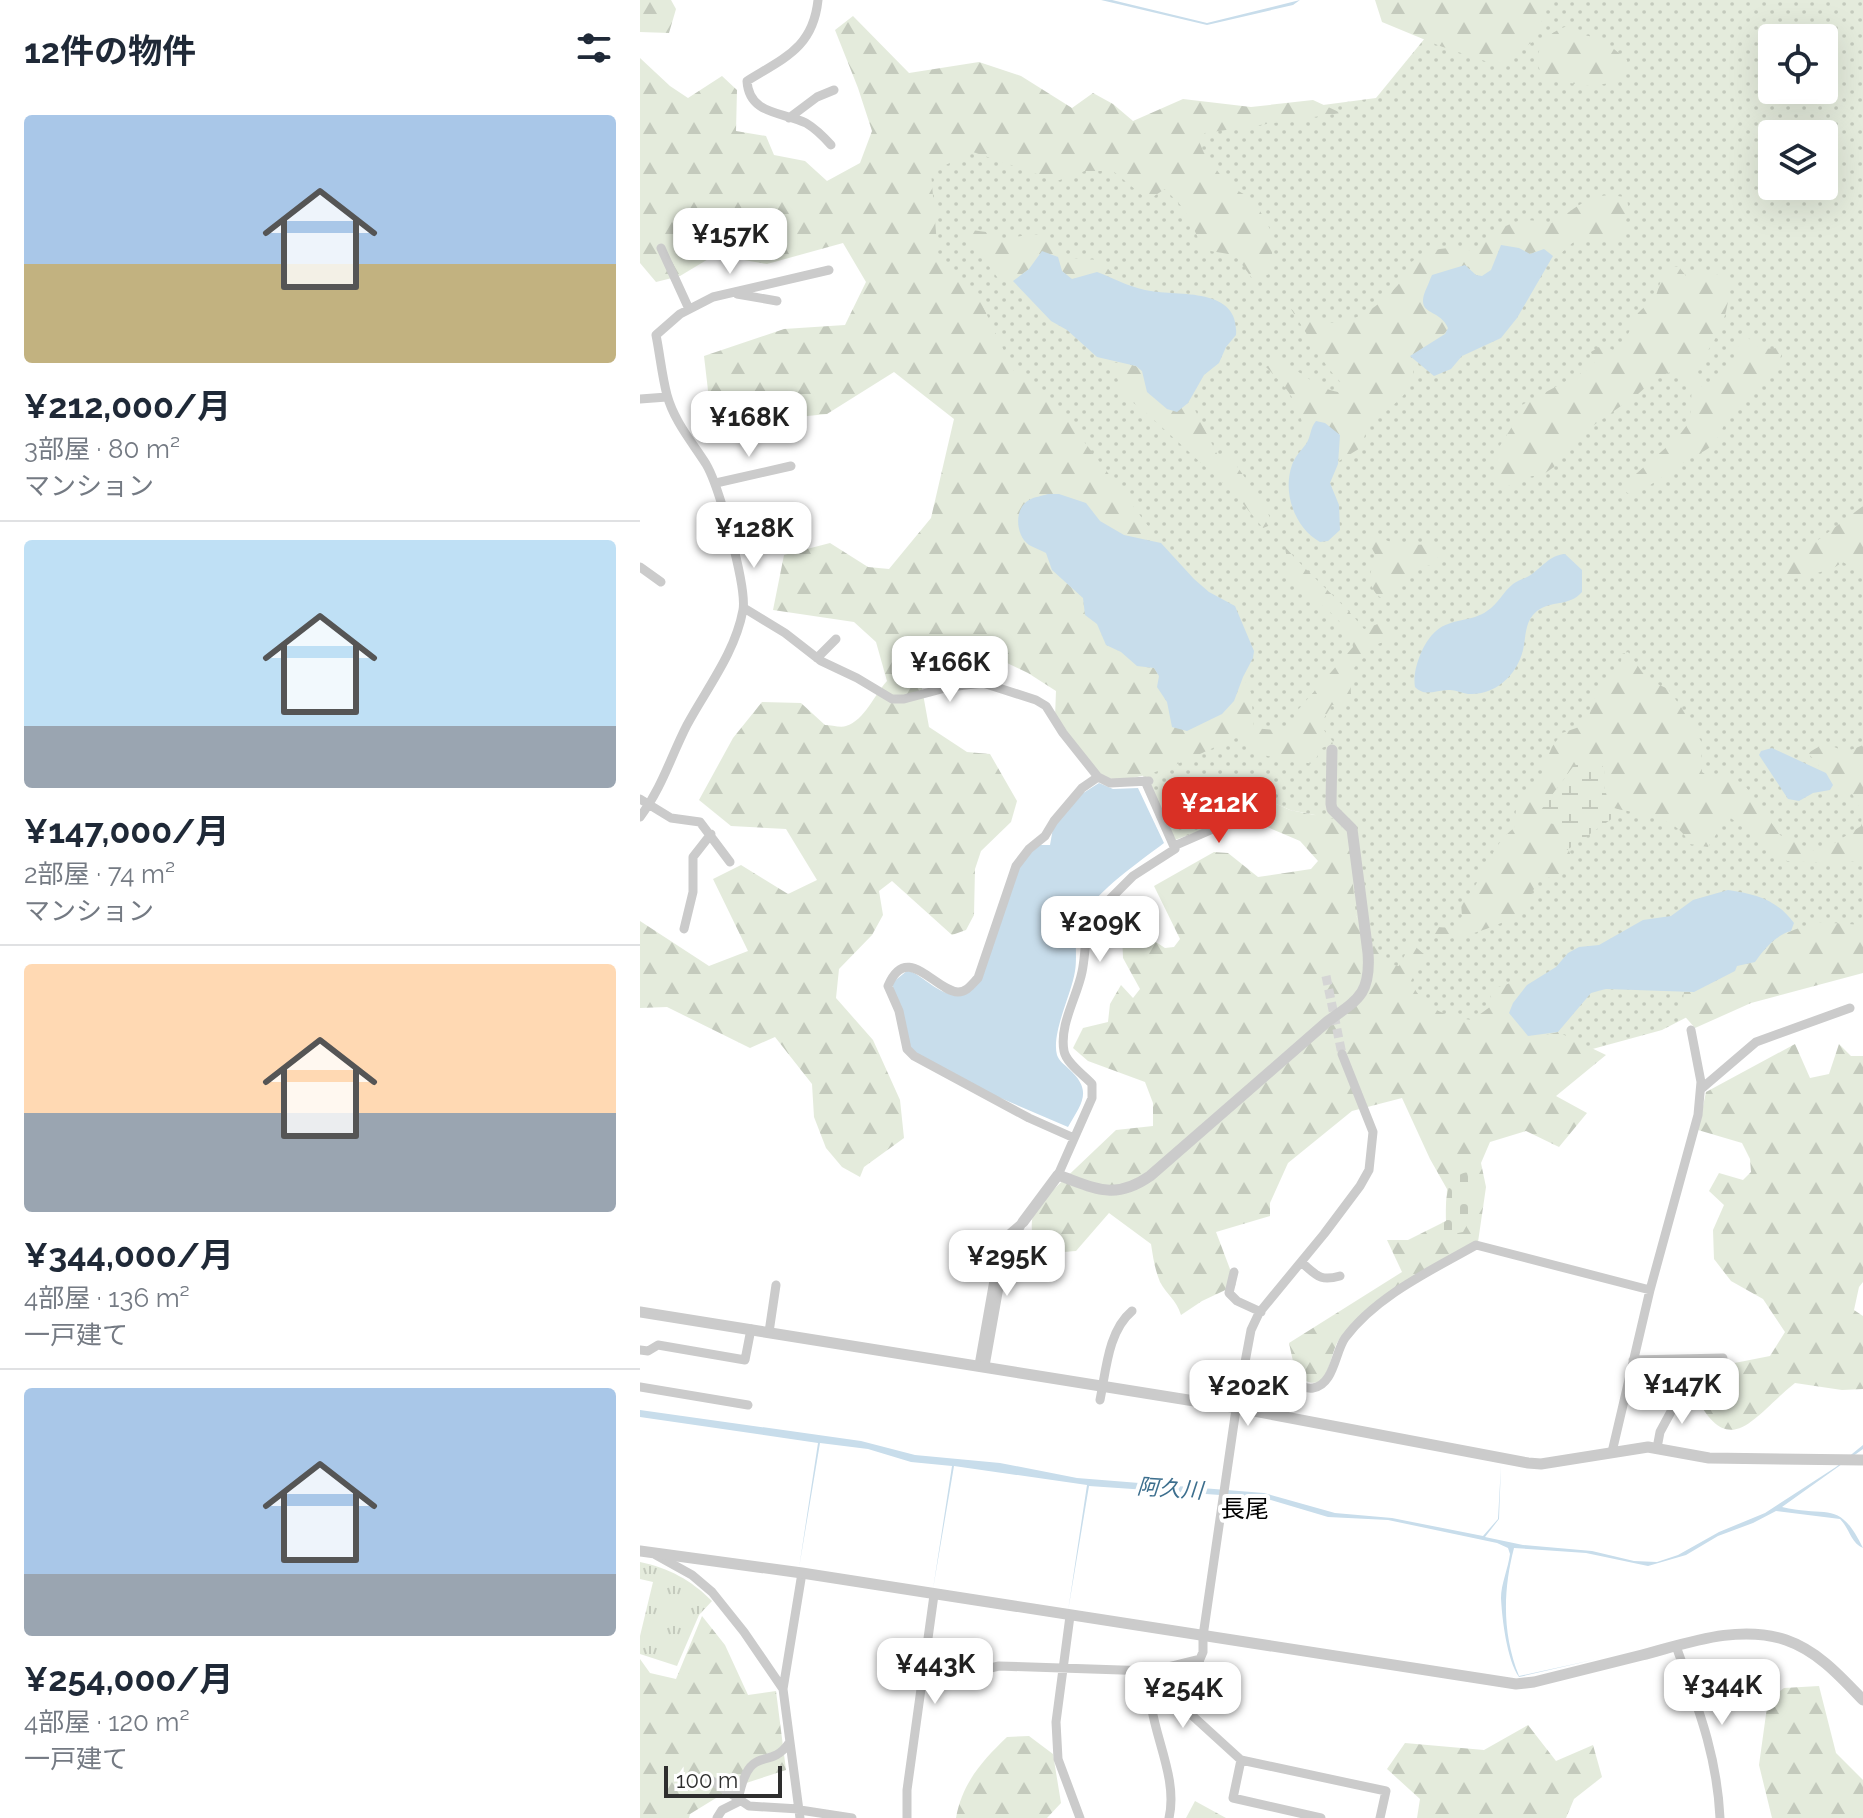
<!DOCTYPE html>
<html lang="ja">
<meta charset="utf-8">
<style>
body{margin:0;font-family:Raleway,"Noto Sans JP",sans-serif;background:#f6f6f7;color:#1f2937;height:100vh;display:flex;flex-direction:column;font-size:30px;white-space:nowrap}
*{box-sizing:border-box;margin:0}
p{font-size:26px;color:#747a83}
.icon{flex:none;width:44px;height:44px;fill:none;stroke:currentColor;stroke-width:2;stroke-linecap:round;stroke-linejoin:round}
.map{position:relative;flex:1;overflow:hidden}
.drawer{display:flex;flex-direction:column;background:#fff;width:640px}
.drawer>*{flex:none}
.fabs{position:absolute;left:1118px;top:24px;display:grid;gap:16px}
.fabs a{display:grid;place-items:center;width:80px;height:80px;border-radius:8px;background:#fff;box-shadow:0 8px 32px #0002;font-size:40px}
.scale{position:absolute;left:24px;bottom:20px;width:118px;box-sizing:border-box;padding-left:8px;border:4px solid #2e2e2e;border-top:0;font-size:22px;line-height:28px;white-space:nowrap;color:#2e2e2e;-webkit-text-stroke:6px #fff;paint-order:stroke}
.price{position:absolute;translate:-50% -68px;padding:0 18px;border-radius:16px;background:#fff;color:#222;font-size:26px;line-height:52px;filter:drop-shadow(0 2px 4px #0008)}
.price::after{content:'';position:absolute;left:50%;top:48px;width:24px;height:18px;margin-left:-12px;background:inherit;clip-path:polygon(0 0,100% 0,50% 100%)}
.price.active{background:#d93025;color:#fff}
ul{padding:0;list-style:none}
li{display:grid;align-content:center;gap:16px;height:424px;padding:0 24px}
li+li{border-top:2px solid #e0e1e3}
li span{display:grid;place-items:center;height:248px;border-radius:8px;color:#555}
li>.icon{margin-inline-start:auto}
span .icon{width:144px;height:144px;fill:#fffc;stroke-width:1}
li b{font-size:34px}
h2{display:flex;justify-content:space-between;align-items:center;height:96px;padding:0 24px;font-size:34px}
main{display:flex;flex:1;min-height:0}
.map>svg:first-child{display:block}
.grass{fill:url(#grass-dots);fill-rule:evenodd}
.forest{fill:url(#forest-firs)}
.wetland{fill:url(#wetland-marsh)}
.cemetery{fill:url(#cemetery-stones)}
.park{fill:url(#park-tufts)}
.water{fill:#c8ddeb}
.lines{fill:none;stroke-linecap:round;stroke-linejoin:round}
.minor-tunnel{stroke:#d5d5d5;stroke-width:9;stroke-dasharray:9 4.5;stroke-linecap:butt}
.minor{stroke:#cbcbcb;stroke-width:9}
.tertiary{stroke:#cbcbcb;stroke-width:11}
.labels{text-anchor:middle;stroke-width:8;stroke-linejoin:round;paint-order:stroke}
.water-label{font-size:22px;font-style:italic;fill:#3d6f8e;stroke:#fff}
.quarter-label{font-size:24px;fill:#000;stroke:#fff}
</style>
<main>
<section class="drawer">
<h2>12件の物件<svg class="icon" aria-label="filters" viewBox="0 0 24 24"><path d="M4 7h16M4 17h16"/><circle cx="9" cy="7" r="2"/><circle cx="15" cy="17" r="2"/></svg></h2>
<ul>
<li><span style="background:linear-gradient(#a9c7e8 60%,#c2b280 0)"><svg class="icon" aria-label="home" viewBox="0 0 24 24"><path d="M3 11l9-7 9 7M6 9v11h12V9"/></svg></span><div><b>¥212,000/月</b><p>3部屋 · 80 m²</p><p>マンション</p></div></li>
<li><span style="background:linear-gradient(#bfe0f5 75%,#9aa5b1 0)"><svg class="icon" aria-label="home" viewBox="0 0 24 24"><path d="M3 11l9-7 9 7M6 9v11h12V9"/></svg></span><div><b>¥147,000/月</b><p>2部屋 · 74 m²</p><p>マンション</p></div></li>
<li><span style="background:linear-gradient(#ffd9b3 60%,#9aa5b1 0)"><svg class="icon" aria-label="home" viewBox="0 0 24 24"><path d="M3 11l9-7 9 7M6 9v11h12V9"/></svg></span><div><b>¥344,000/月</b><p>4部屋 · 136 m²</p><p>一戸建て</p></div></li>
<li><span style="background:linear-gradient(#a9c7e8 75%,#9aa5b1 0)"><svg class="icon" aria-label="home" viewBox="0 0 24 24"><path d="M3 11l9-7 9 7M6 9v11h12V9"/></svg></span><div><b>¥254,000/月</b><p>4部屋 · 120 m²</p><p>一戸建て</p></div></li>
</ul>
</section>
<div class="map">
<svg width="1223" height="1818" viewBox="0 0 1223 1818">
<defs>
<pattern id="grass-dots" width="8" height="8" patternUnits="userSpaceOnUse" patternTransform="scale(2)"><rect width="8" height="8" fill="#e4ebdc"/><path d="M2 2h.1M6 6h.1" fill="none" stroke="#c4cabd" stroke-width="1.8" stroke-linecap="round"/></pattern>
<pattern id="forest-firs" width="22" height="20" patternUnits="userSpaceOnUse" patternTransform="scale(2)"><rect width="22" height="20" fill="#e4ebdc"/><path d="M5 1l3.5 6h-7zM16 11l3.5 6h-7z" fill="#c4cabd"/></pattern>
<pattern id="wetland-marsh" width="20" height="14" patternUnits="userSpaceOnUse" patternTransform="scale(2)"><rect width="20" height="14" fill="#e4ebdc"/><path d="M1 5h8M5 5V1M11 12h8M15 12V8" fill="none" stroke="#c4cabd"/></pattern>
<pattern id="cemetery-stones" width="16" height="16" patternUnits="userSpaceOnUse" patternTransform="scale(2)"><rect width="16" height="16" fill="#e4ebdc"/><path d="M2 7V4a2 2 0 0 1 4 0v3zM10 15v-3a2 2 0 0 1 4 0v3z" fill="#c4cabd"/></pattern>
<pattern id="park-tufts" width="24" height="20" patternUnits="userSpaceOnUse" patternTransform="scale(2)"><rect width="24" height="20" fill="#e4ebdc"/><path d="M3 7l-1-3M5 7V3M7 7l1-3M15 17l-1-3M17 17v-4M19 17l1-3" fill="none" stroke="#c4cabd"/></pattern>
</defs>
<rect width="100%" height="100%" fill="#fff"/>
<path class="grass" d="M838,0h385v926l-201,104 -117,32 -154,-60 -76,-187 -25,-5 -52,-23 -11,23 -1,11 -51,19 -148,-296 -99,-281 -7,-101 45,-19 236,-22 174,-23 54,-66zM1132,38h52v52h-52zM1132,134h52v52h-52z"/>
<path class="forest" d="M0,0h31l5,9 -7,24 -29,-1z
M735,0h175l-16,41 -37,24 -57,-19 -58,-24z
M213,16l56,57 70,-11 42,14 51,32 21,-15 20,11 20,17 50,-22 68,8 62,-7 28,13 -136,20 -7,6 6,14 24,32 26,15 17,31 2,41 -19,9 -19,-26 -31,-5 -20,-41 -19,-20 -17,11 -35,-29h-28l-28,10 -84,-29 -42,20 7,84 41,42 34,72 57,53 91,120 -37,-8 -17,-8 -15,-19 -44,-14 -19,5 -2,45 20,9 6,17 30,28 2,17 12,9 9,21 15,7 16,14 17,2 5,8 -1,11 9,15 1,14 66,-15 9,-24 8,16 3,35 22,2 17,-4 4,-15 56,-64c-2,-25 -44,-51 -63,-68l-5,-32c25,29 55,52 79,82l22,-8 6,18 -17,6 -25,27 1,24 -7,8 -12,1 -12,20 14,18 -12,5 -9,16 -51,-9 -24,-18c-33,13 -108,56 -139,38l-44,-58 1,-26 -28,-18 -71,-34 -30,4 -8,29 10,55 38,25 23,2 27,47 -6,21 -30,29 -6,18 -1,46 -8,15 -14,5 -60,-54 -13,10 4,24 -11,20 -33,34 -3,29 37,42 27,60 4,38 -40,29 -4,10 -18,-10 -16,-19 -12,-31 -2,-33 -37,-47 -25,11 -83,-41 -27,1v-87l69,45 39,-15 -35,-72 28,-14 47,29 29,-14 -31,-51 -55,-3 -32,-26 34,-62 29,-36 39,1 24,22c6,0 16,3 21,1 19,-6 28,-31 41,-45l-11,-39 -22,-20 -81,-12 11,-55 46,-12 38,24 21,2 42,-51 23,-99 -60,-47 -67,42 -29,3 -53,17 -19,-24 -17,-11 -5,-43 80,-27 61,-4 21,-43 -23,-39 -76,21 -52,-9 -35,21 -24,6 -16,-19v-205l30,28 18,12 34,-22 15,14 -1,41 30,5 8,19 31,6 22,20 33,-18 12,-32 -14,-43 -23,-58z
M928,26l7,7 27,6 25,21v8l-9,14 -29,4 -45,-7c-15,-24 -1,-46 24,-53z
M968,195l18,2c6,15 -2,30 -9,42h-40l-26,23 2,-6 -15,-5 -9,3 -10,-6 -18,-3 -10,25 -9,6 -6,-1 -8,-9 -39,12 -2,9 22,41 -4,5 -35,24c15,36 -24,48 -42,72 -3,4 -5,12 -6,18l-23,14 1,-11 -24,-28c-8,8 -6,18 -14,26 6,-35 -12,-58 -36,-81l10,-6c23,6 38,27 62,31l4,-8 -14,-16 -37,-59c40,28 77,10 107,-24 6,-7 7,-15 12,-21 13,-16 47,-20 64,-12 25,-22 39,-40 75,-28 24,-11 31,-26 59,-29z
M331,230l23,3 10,7c39,-10 38,-8 68,18 27,4 25,-5 44,21l-13,-4 -31,4 -34,-26 -9,16 -16,12h-13l-33,-44z
M1031,266l8,1 7,9c19,-7 29,-7 43,8 1,33 -14,59 -34,85l2,10 7,11h7l21,-26 5,-16 9,-12 15,13 18,-1 3,4c-6,28 -34,43 -51,62 -9,10 -10,23 -20,32 -7,7 -19,10 -27,16 -18,12 -33,24 -53,34l-7,-6 4,-9 50,-44 12,-16 2,-37 -18,-13 -17,6 -19,17 -61,43 -23,30 -13,9h-9l-33,14 -5,-35 21,-33 5,-16 69,-37 6,-7 -4,-10 11,-7 17,8 19,-40 18,-17 9,-29z
M471,362l25,4 6,5 5,21 20,17 21,-6 2,-3 27,54 12,1 34,48 10,21 -10,4 -29,-35 -91,-83 -19,-14z
M1223,506v69l-20,-13 -11,7 -42,11 -5,-8 4,-10z
M736,534c25,18 37,8 65,11v9l-10,11 -21,5 -13,19 -12,11c-20,-10 -15,-28 -10,-46l-10,-18z
M988,652l19,27 21,10 13,18 20,34 1,31 7,5 8,-3 29,13 34,48 39,18 42,-27 1,-14 -11,-20 -21,-2 2,-9 -24,-28 17,-10 21,9 17,-7v114l-21,5 -55,-3 -59,-45 -20,31 -18,-3c-14,-30 -52,-29 -80,-37l-6,-21 1,-16 -32,-3 -32,43 22,21 8,26 -2,10 -7,8 -24,5 -16,35c-21,7 -68,31 -88,21l2,-9 18,1 8,-12 -1,-13c24,-22 26,-54 53,-75l3,-27 29,-30 -2,-5 8,-19 10,-14 20,-7 7,-9 4,-17 27,-31 2,-15z
M598,787l52,23 44,9 14,15 8,82 29,48 14,2 12,-23 14,12 -14,26c10,26 34,36 61,39l22,-16 -5,-11 9,-6 22,-7 7,5 -8,8 18,44 21,-5 48,23 -50,41 31,17 -28,34 -33,-16 -36,11 -9,21 5,24 -8,55 -126,81c-5,7 -12,14 -16,22 -9,23 -10,52 -40,30l-7,-32 113,-71 -15,-32h21l38,-19 1,-32 -17,-30 -28,-61 -50,13 -64,52 -18,40v13l-54,16 20,53 -34,16 -21,14c-5,-16 -14,-20 -21,-33 -5,-12 -7,-25 -9,-38l-42,-31 -33,38c-7,0 -20,3 -27,0 -21,-7 -19,-28 -14,-44l81,-77 37,-4v-23l-8,-21 -57,-21 -15,-13 10,-20 25,-6 2,-18 11,-19 12,13 7,-9 -17,-31 -1,-25 17,-2 26,17 9,-1 6,-8 -26,-53 60,-34 14,1 30,24 53,-8 7,-8 -18,-20 -73,-31z
M1177,922l46,3v48l-112,30 -56,25 -14,-16 3,-20h10l41,-21 2,-5 18,-4c19,-27 32,-30 62,-40z
M1155,1044l15,34 19,-4 10,-30 12,12h12v226l-4,5 -5,23 9,6v73l-21,1 -47,-7c-42,33 -66,82 -102,8l6,-21 71,-14 15,-24 -22,-33 -32,-18 -17,-22 -1,-29 11,-25 -15,-14 10,-18 24,7 8,-8 -1,-13 -8,-16 -44,-13 8,-38z
M62,1616l23,29 23,50 28,-4 10,79 -52,17 -44,27 -1,4h-49v-159l10,14 26,6z
M1179,1686l17,67 27,27v38h-91l-13,-53 9,-65 16,-12z
M888,1725l28,36 37,-16 9,32 -28,22 -8,19h-149l3,-19 -33,-30 18,-26 79,7z
M389,1736l24,18 8,49 -14,15h-91c6,-35 27,-58 51,-81z
M555,1801l31,17h-40z"/>
<path class="wetland" d="M947,758l11,2 7,10 -1,16 6,21 13,4 -56,39 -4,-19 -9,-7 -11,-2 -2,-12 32,-43z"/>
<path class="cemetery" d="M827,1172l8,39 -12,21 -20,4 -1,-13 4,-2c0,-20 -2,-44 21,-49z"/>
<path class="park" d="M0,1562c29,6 51,18 72,39l-13,14 -22,51 -37,-12v-18l13,-54 -13,-3z"/>
<path class="water" d="M461,0h11l95,23 93,-23 -7,5 -86,20z
M861,245l18,3 11,6 14,-5 9,7 -36,62 -16,20 -39,18 -11,13 -17,7 -24,-20 35,-22 3,-6c-9,-21 -35,-11 -21,-41 2,-4 3,-8 5,-12l33,-10 11,10 6,1 9,-6z
M402,251l16,6 4,14 10,8 25,-7c16,6 30,14 48,18 30,7 95,-5 91,45l-10,12 -7,16 -15,12 -16,28 -11,9 -10,-3 -20,-17 -5,-21 -6,-5 -39,-9 -30,-27 -16,-9 -38,-40 16,-12z
M676,421l9,2 15,12 -2,29 -8,19 9,22 1,25 -12,11 -8,1c-25,-14 -38,-49 -28,-77 3,-9 9,-14 14,-21 5,-7 4,-16 10,-23z
M408,494h11l27,9 14,18 24,14 37,8 33,36 15,13 26,14 19,45 -1,7 -10,19 -9,24 -12,13 -35,17 -15,-4 -5,-25 -10,-15 2,-11 -5,-8 -17,-2 -16,-14 -15,-7 -9,-21 -12,-9 -2,-17 -31,-28 -6,-17c-5,-3 -12,-5 -17,-8 -14,-10 -15,-37 0,-45 5,-3 13,-4 19,-6z
M925,554l17,16v22c-13,15 -31,8 -45,19 -11,9 -11,21 -13,34 -4,27 -27,51 -56,49 -6,-1 -12,-4 -18,-4 -13,-1 -24,8 -35,-3 -3,-17 8,-45 21,-56 15,-13 36,-9 51,-20 11,-7 16,-19 26,-27 4,-3 11,-5 16,-8 13,-8 20,-21 36,-22z
M1132,748l54,25 7,12 -3,5 -17,3 -14,8 -11,-2 -29,-44 2,-4z
M459,783l14,6 25,-1 26,55c-25,19 -66,47 -82,74 -10,14 -4,38 -7,54 -3,22 -24,62 -18,84 2,6 7,9 12,14 24,22 13,34 -1,58l-86,-37 -75,-41 -15,-66 16,-13c19,8 38,33 60,23l56,-137 14,-11h12l3,-17 24,-31z
M1088,890c28,4 49,10 66,33l-3,8c-15,4 -27,18 -36,31l-18,4 -2,5 -41,21 -88,-3 -8,2 -7,2 -33,39 -30,4 -19,-23 4,-10 14,-18 29,-18 12,-14 11,-6 20,-2 44,-25 28,-4 22,-16z
M0,1410l221,31 54,14 85,8 77,15 187,15 71,20 57,5 91,18 15,-17 3,-54 -2,54 -14,18 38,8 69,6 42,10 23,1 21,-7 41,-23 46,-19 71,-46 27,-22v4l-81,58c47,11 57,-8 81,41 -13,-6 -13,-19 -23,-29l-64,-8 -23,12 -35,13 -32,19 -38,11 -62,-13 -72,-5c-11,42 -12,86 5,128l78,-17 -78,18c-12,-17 -17,-58 -18,-79 0,-14 7,-29 9,-44l-2,-6 -11,-5 -109,-23 -60,-3 -64,-19 -175,-12 -21,125 19,-126 -133,-19 -21,123 19,-123 -41,-4 -43,-13 -48,-6 -21,125 19,-125 -178,-26z"/>
<g class="lines">
<path class="minor-tunnel" d="M686,976l16,78"/>
<path class="minor" d="M178,0c-5,48 -34,58 -71,81 2,34 36,31 59,42 10,6 17,13 25,22
M149,118l28,-21 17,-7
M21,248l28,61
M97,294l40,7
M0,399l27,-2
M76,483l75,-17
M0,567l21,15
M104,608l41,25 36,28 36,17 35,21h12l45,-12 34,-4 53,17 10,6 17,27 35,44 12,6 39,-2
M177,658l19,-19
M0,799l31,19 29,4 30,40
M0,817c22,-29 31,-61 47,-92 20,-37 48,-72 56,-115 4,-23 -24,-124 -37,-146 -14,-22 -32,-43 -39,-69 -5,-19 -7,-40 -11,-60l24,-21 33,-17 116,-27
M534,846l55,-24 13,-12
M44,929l9,-37v-35l18,-23
M1061,1089l55,-47 94,-34
M434,1138l-45,-20 -115,-62 -7,-7 -8,-38 -11,-25c19,-45 47,5 70,6 9,0 14,-8 20,-14l38,-112 13,-17 16,-13 9,-15 28,-33 16,-11
M418,1175l34,-77v-14c-8,-9 -26,-21 -28,-33 -5,-26 13,-54 18,-79 4,-18 2,-38 10,-55l41,-41 42,-27 -30,-68
M661,1262c16,13 18,20 39,14
M594,1272l-5,21 8,8 24,11
M129,1332l7,-47
M0,1350l8,1 10,-6 87,15 6,-31
M993,1360l90,-2
M605,1364c13,2 32,2 43,9 8,5 13,17 25,15 21,-3 22,-36 32,-50 31,-42 87,-68 131,-93l174,45
M339,1365l20,-113 8,-16 16,-14
M345,1366l19,-107 17,-34
M0,1387l108,18
M460,1400c6,-29 8,-69 32,-89
M1017,1448l3,-16 20,-37
M972,1452l38,-162 48,-175 3,-33 -10,-52
M16,1555l36,20 20,17 32,40 39,57
M430,1616l-14,106 2,37 22,59
M1036,1646c21,59 41,108 44,172
M560,1659l-15,50 56,51 -8,38 88,20
M346,1669l13,-3 152,5
M601,1760l145,31 -6,27
M68,1778l41,28 50,3
M98,1800c12,-60 30,-27 51,-57
M160,1810l52,8
M77,1818l5,-8 18,-9
M160,1818l-17,-129 19,-116
M267,1818v-28l27,-195
M529,1818c11,-48 -27,-98 -18,-147l49,-12 3,-7v-16l32,-220 16,-86 8,-17 65,-79 36,-48 9,-16 4,-38 -31,-78"/>
<path class="tertiary" d="M383,1222l35,-47c37,13 56,26 92,1l178,-155c31,-22 43,-28 40,-68l-16,-124 -20,-20 -1,-5 1,-54
M0,1312l598,96 290,55 13,1 107,-17 61,11 154,2
M0,1551l162,22 714,111 18,-2c36,-9 72,-18 108,-27 46,-12 97,-31 144,-15 32,11 55,37 77,60"/>
</g>
<g class="labels">
<g class="water-label">
<text transform="translate(530 1488) rotate(4)" y="8">阿久川</text>
</g>
<g class="quarter-label">
<text x="605" y="1517">長尾</text>
</g>
</g>
</svg>
<div class="fabs">
<a><svg class="icon" aria-label="locate" viewBox="0 0 24 24"><circle cx="12" cy="12" r="6"/><path d="M12 2v4M12 18v4M2 12h4M18 12h4"/></svg></a>
<a><svg class="icon" aria-label="layers" viewBox="0 0 24 24"><path d="M12 4l9 5-9 5-9-5zM3 14l9 5 9-5"/></svg></a>
</div>
<div class="scale">100 m</div>
<b class="price" style="left:90px;top:276px">¥157K</b>
<b class="price" style="left:109px;top:459px">¥168K</b>
<b class="price" style="left:114px;top:570px">¥128K</b>
<b class="price" style="left:310px;top:704px">¥166K</b>
<b class="price active" style="left:579px;top:845px">¥212K</b>
<b class="price" style="left:460px;top:964px">¥209K</b>
<b class="price" style="left:367px;top:1298px">¥295K</b>
<b class="price" style="left:1042px;top:1426px">¥147K</b>
<b class="price" style="left:608px;top:1428px">¥202K</b>
<b class="price" style="left:295px;top:1706px">¥443K</b>
<b class="price" style="left:1082px;top:1727px">¥344K</b>
<b class="price" style="left:543px;top:1730px">¥254K</b>
</div>
</main>
